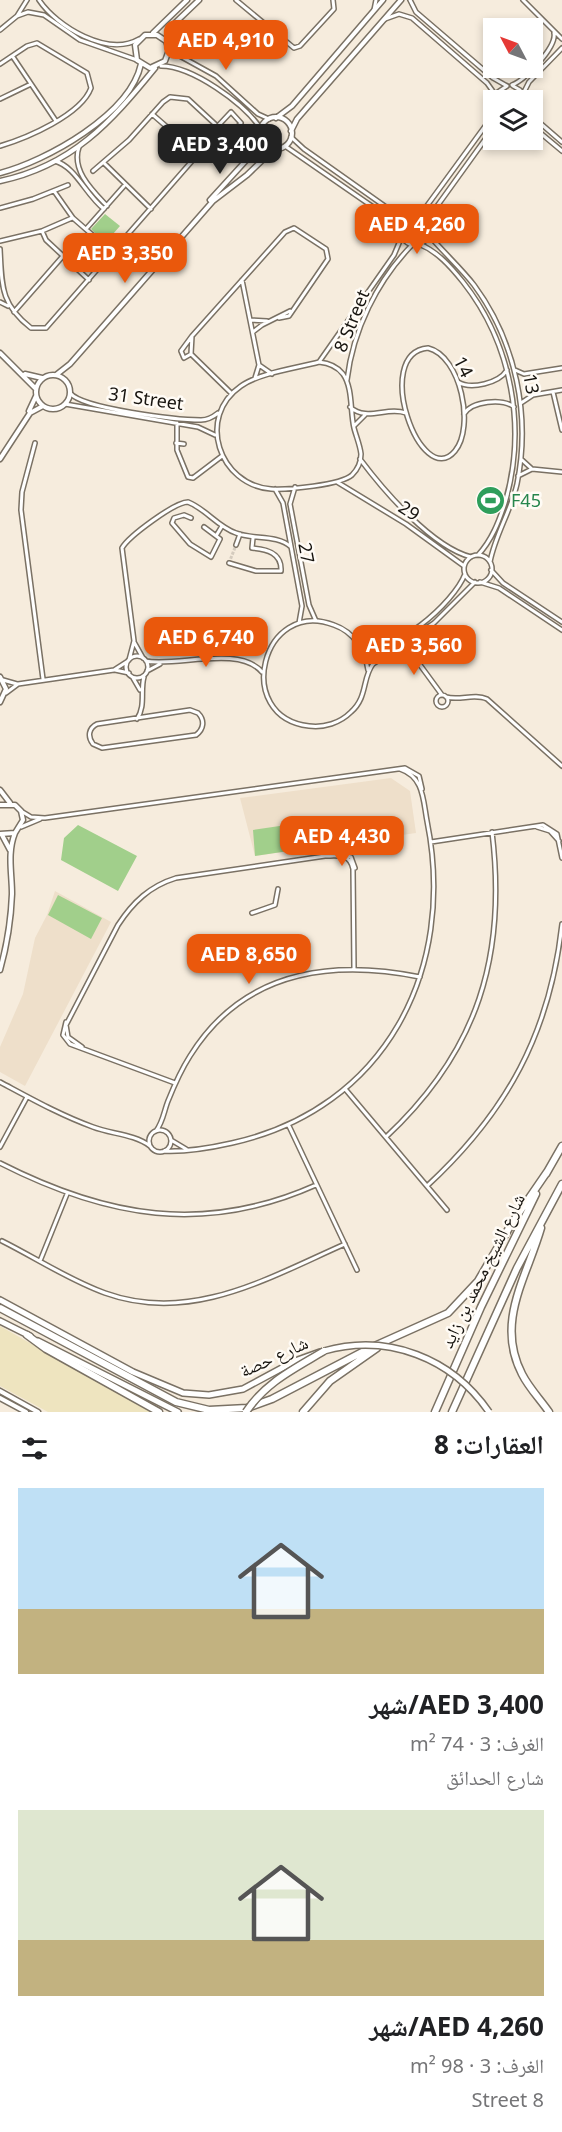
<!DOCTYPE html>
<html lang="ar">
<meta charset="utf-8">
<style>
body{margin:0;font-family:"Noto Sans","Noto Naskh Arabic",sans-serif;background:#f2f2f2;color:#202124;direction:rtl;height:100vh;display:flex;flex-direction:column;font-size:22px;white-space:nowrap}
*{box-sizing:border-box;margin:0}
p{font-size:20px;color:#757577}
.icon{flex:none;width:33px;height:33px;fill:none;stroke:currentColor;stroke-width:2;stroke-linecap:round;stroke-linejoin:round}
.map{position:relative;height:1412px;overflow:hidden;direction:ltr}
.details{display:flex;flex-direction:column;background:#fff;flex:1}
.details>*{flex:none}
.needle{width:39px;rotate:311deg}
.tools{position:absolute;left:483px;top:18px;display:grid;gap:12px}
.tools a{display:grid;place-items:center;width:60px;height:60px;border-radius:0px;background:#fff;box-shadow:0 3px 9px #0003;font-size:30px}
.price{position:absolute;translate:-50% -51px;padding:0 14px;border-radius:12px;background:#ea580c;color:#fff;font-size:20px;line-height:39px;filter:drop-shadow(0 2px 3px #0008)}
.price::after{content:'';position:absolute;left:50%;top:36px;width:18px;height:14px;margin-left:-9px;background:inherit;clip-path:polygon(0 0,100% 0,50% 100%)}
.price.current{background:#222;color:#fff}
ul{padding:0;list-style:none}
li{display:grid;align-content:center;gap:12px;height:318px;padding:0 18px}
li span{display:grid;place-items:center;height:186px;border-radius:0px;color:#555}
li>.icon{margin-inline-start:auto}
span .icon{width:108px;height:108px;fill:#fffc;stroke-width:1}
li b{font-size:26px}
h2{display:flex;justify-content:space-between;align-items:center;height:72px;padding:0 18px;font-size:26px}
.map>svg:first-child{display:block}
.built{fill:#eedfca}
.green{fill:#a1cf8b}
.sand{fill:#eee4bf}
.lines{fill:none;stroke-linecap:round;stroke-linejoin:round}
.minor-tunnel{stroke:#d4cbbe;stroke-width:3;stroke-dasharray:3 1.5;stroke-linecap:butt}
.minor-casing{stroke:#7a7164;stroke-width:6}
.tertiary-casing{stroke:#7a7164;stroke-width:7}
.primary-casing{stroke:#7a7164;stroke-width:8}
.motorway-casing{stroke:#7a7164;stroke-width:9}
.minor{stroke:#fff;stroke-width:3}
.tertiary{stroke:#fff;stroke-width:4}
.primary{stroke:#fff;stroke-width:5}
.motorway{stroke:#fff;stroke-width:6}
.primary-bridge-casing{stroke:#7a7164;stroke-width:8;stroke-linecap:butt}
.motorway-bridge-casing{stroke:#7a7164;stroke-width:9;stroke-linecap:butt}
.primary-bridge{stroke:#fff;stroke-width:5}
.motorway-bridge{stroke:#fff;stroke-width:6}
.labels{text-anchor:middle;stroke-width:5;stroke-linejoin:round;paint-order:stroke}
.street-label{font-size:18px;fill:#16130e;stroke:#fffbf5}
.leisure-label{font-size:18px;fill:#27864d;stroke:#fffbf5;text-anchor:start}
</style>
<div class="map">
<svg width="562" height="1412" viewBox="0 0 562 1412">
<rect width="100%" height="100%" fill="#f6ecdd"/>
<path class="built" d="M391,778l19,13 6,42 -161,23 -15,-58z
M55,891l56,31 -86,164 -25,-14v-25l23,-53 12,-56 12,-23z"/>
<path class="green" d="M105,214l15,12 -15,17 -14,-14z
M300,823l2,26 -47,7 -2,-26z
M78,825l59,31 -19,35 -57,-31 3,-22z
M58,895l44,23 -11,21 -43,-24z"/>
<path class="sand" d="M0,1326l151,86h-103l-48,-26z"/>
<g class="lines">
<path class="minor-tunnel" d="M229,563l7,-18"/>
<defs>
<path id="minor" d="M39,0c18,27 69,57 100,39
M236,0l58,48 6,-2 34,-37 -1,-9
M410,0l6,12 77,66 14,8
M523,0l39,39
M374,10l2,-10
M17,16l11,-4 16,3 36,25 57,20
M385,19l14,-5 13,4 75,65 10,14
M0,30l17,-14 10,-16
M169,50l47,26 42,38 11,5
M13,57l43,64
M0,64l27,-18 10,-3 50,30 4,15c-10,27 -64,50 -91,58
M161,66c31,0 83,37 100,63
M512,85c13,-5 45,-38 42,-52
M513,86l7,4 3,10
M523,94l6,-12 33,-34
M0,99l31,-15
M497,100l1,-8 9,-6
M152,114l46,40
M532,116l30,26
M532,126l30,25
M215,131l9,-2 7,5 10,-11 -10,-11 -15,16
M291,137l13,12 89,63 16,7
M285,146l104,72 12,13
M79,147c-8,23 13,43 28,59
M55,161c21,6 30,33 49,48
M104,163l47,46
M54,191l19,27 40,35
M0,208l33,-9 35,-14
M401 231a14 14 0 1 1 28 0a14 14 0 1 1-28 0Z
M418,218l76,-104
M427,226l8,-17 59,-82
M86,229l38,-43
M42,231l4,9 43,40
M428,234c15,18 32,33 46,51 42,57 57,131 43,199 -6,27 -22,51 -27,78
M0,241l42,-10 30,-13
M419,244c18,7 32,23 44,38 49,62 64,146 42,221 -6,18 -13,37 -27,52
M0,249c2,36 0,55 31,79h15l167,-191 2,-13 -27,-25 -18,-2 -7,5 -34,38 -36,31
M242,280l17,85 -4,13
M0,302l8,4
M14,312l49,-56
M251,320l16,1
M253,332l9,-7 28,-14
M192,336l93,-104 9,-4 32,21 2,10 -39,57 -10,2
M192,336l-1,18 -7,4 -3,-7z
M428,348c33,8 47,79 27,103 -34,41 -84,-98 -27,-103z
M191,354l40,39
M319,362c10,1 18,4 24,12 10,14 7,37 11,54 2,8 6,17 7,26 0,8 -4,16 -9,21 -11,10 -65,15 -81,14 -52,-4 -75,-72 -30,-103 18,-13 56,-18 78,-24z
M319,362l75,-107 8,-19
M259,365l13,9
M515,370l9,4 38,-6
M347,380c6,-50 30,-99 65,-135
M458,382c13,8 41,1 49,-12
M553,392l9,38
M70,393c13,16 108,27 131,27 7,0 12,-3 17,-7
M521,403l12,-8 29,-5
M65,404l133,23 17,8
M350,407c17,15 37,-1 56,6
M464,414c8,-13 38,-16 50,-7
M177,423v27l11,27 5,1 29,-22
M354,426l11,-11
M35,443l-13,49 -1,18 22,169
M176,443l8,1
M360,459c24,32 72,88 111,98
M521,459l11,10 30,3
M518,476l14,-7
M337,482l69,42 58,42
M295,487l-5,17 19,101 7,16
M275,489l8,14 19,103 -3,17
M191,518l-7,-3 -10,3 -2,5 18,21 21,13 9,-18 -16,-12
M216,536l6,-10
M236,545l4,-11
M464 569a14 14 0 1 1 28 0a14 14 0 1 1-28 0Z
M229,563l27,8h25c1,-18 -14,-22 -29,-23l1,-10
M491,570l12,13 59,39
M480,582l19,6 63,42
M134,642l9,16
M361,648c32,8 93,-45 104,-74
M401,649l11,5 30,41
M412,652l3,-8
M126 667a11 11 0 1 1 22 0a11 11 0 1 1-22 0Z
M129,660l5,-19 -12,-93c7,-12 53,-46 66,-46 18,7 30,25 48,31 17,7 41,1 55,14
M146,661c31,6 93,-16 116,11
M115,670l14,3
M368,670c-3,-20 -14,-38 -34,-45 -72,-28 -102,92 -25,101 15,2 31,-3 42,-14 17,-15 11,-34 22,-48l61,-41 41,-41
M147,671l13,-7
M133,678l7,12
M3,680l14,4
M6,693l12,-9 96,-14 14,-9
M436 701a6 6 0 1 1 12 0a6 6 0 1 1-12 0Z
M446,697c14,4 28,-4 41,2l75,67
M190,710l8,3c7,7 6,16 -2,22l-94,13 -9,-4c-6,-8 -4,-16 4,-20z
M137,719c9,-13 3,-28 7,-42
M21,811l10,6 14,1 360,-50 14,8 3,13
M21,827l19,-8
M537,827l13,4 9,10
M431,842l112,-17 14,9 5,24
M338,853l13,4 4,11
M252,913l23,-8 3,-16
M66,1022l-3,13 7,9 105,39
M82,1047l-14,-10 -2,-12 52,-100c15,-23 32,-39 58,-47l149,-22c13,0 25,-3 28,13l1,99
M0,1082c30,16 60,33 93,45 18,7 41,7 57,19
M346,1090l101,120
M289,1126l68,144
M149 1141a11 11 0 1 1 22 0a11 11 0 1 1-22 0Z
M156,1131c7,-9 8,-20 12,-30 6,-15 13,-31 22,-45 53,-85 140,-97 230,-79
M386,1137c92,-86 121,-181 106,-305
M171,1140l15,9
M0,1147l27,-50
M164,1151c23,1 46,-3 68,-8 153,-34 225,-173 195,-322 -4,-21 -3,-44 -27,-52
M0,1163c106,54 204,72 316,22
M427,1186c80,-74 123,-153 135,-262
M2,1241c34,17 67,39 103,52 86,31 163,-15 240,-49
M40,1261l27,-67"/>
<path id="tertiary" d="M153,33l34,-33
M166,41l-9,-6h-12l-10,10 2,15 13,8 15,-7 4,-11 -3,-9 10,-19 23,-22
M260 133a16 16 0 1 1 32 0a16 16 0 1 1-32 0Z
M276,118l16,-12 91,-106
M291,131l6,-12 104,-119
M0,173c46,-12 130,-58 141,-109
M0,181c72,-15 111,-59 155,-113
M210,200l42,-46 8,-19
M0,353l35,35
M25,374l17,4
M36 392a17 17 0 1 1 34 0a17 17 0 1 1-34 0Z
M56,375l14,-11 143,-163 34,-26 27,-26
M29,411l7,-15
M0,459l30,-46 13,-7
M0,677l6,12 -6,13
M0,790l10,13
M0,805h15l6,6 2,9 -8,13 -15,1
M2,835l8,15
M0,970c7,-25 11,-50 12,-76 0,-21 -5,-41 3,-61
M0,1391l38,21
M0,1398l26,14"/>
<path id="primary" d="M0,1300l133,72 50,21 26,2 34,-6 52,-28 25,-9
M0,1321l30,15
M38,1341l140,71"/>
<path id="motorway" d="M546,1174l16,-28
M541,1228c-14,49 -46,94 -19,146 7,14 18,25 27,38
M0,1308l176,94 33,8 38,-2 25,-9 98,-51 78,-35 30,-32 34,-58 35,-51
M27,1335l19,14 113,63
M303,1412l27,-31 47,-33
M435,1412l46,-105 55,-113
M452,1412l65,-144 45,-84"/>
</defs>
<use href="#minor" class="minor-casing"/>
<use href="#tertiary" class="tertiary-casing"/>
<use href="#primary" class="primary-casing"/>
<use href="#motorway" class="motorway-casing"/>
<use href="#minor" class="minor"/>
<use href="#tertiary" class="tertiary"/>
<use href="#primary" class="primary"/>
<use href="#motorway" class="motorway"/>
<defs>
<path id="primary-bridge" d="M324,1351c64,-18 128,7 165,61"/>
<path id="motorway-bridge" d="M246,1412c20,-30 48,-43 78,-61"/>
</defs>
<use href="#primary-bridge" class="primary-bridge-casing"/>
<use href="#motorway-bridge" class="motorway-bridge-casing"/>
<use href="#primary-bridge" class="primary-bridge"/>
<use href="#motorway-bridge" class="motorway-bridge"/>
</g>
<defs>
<symbol id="stadium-disc" viewBox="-11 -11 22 22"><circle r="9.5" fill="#2e9e5b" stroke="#fffbf5"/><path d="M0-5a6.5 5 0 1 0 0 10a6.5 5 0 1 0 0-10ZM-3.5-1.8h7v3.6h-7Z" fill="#fff"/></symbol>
</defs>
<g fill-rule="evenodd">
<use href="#stadium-disc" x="474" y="484" width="33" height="33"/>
</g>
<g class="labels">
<g class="street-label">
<text transform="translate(352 321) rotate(-68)" y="6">8 Street</text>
<text transform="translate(463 367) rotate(63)" y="6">14</text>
<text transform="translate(531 384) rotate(80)" y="6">13</text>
<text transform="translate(146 399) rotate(8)" y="6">31 Street</text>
<text transform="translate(409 511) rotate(33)" y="6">29</text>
<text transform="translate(306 553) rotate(79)" y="6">27</text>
<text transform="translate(483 1271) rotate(-64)" y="6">شارع الشيخ محمد بن زايد</text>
<text transform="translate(274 1357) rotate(-25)" y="6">شارع حصة</text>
</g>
<g class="leisure-label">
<text x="511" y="507">F45</text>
</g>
</g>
</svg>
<div class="tools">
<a><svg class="needle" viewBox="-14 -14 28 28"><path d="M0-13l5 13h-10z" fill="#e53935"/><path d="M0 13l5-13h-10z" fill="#757577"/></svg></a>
<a><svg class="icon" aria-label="layers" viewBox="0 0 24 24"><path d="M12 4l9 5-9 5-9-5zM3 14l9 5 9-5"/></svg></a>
</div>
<b class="price" style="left:226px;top:71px">AED 4,910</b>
<b class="price current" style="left:220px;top:175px">AED 3,400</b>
<b class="price" style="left:417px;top:255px">AED 4,260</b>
<b class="price" style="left:125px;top:284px">AED 3,350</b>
<b class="price" style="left:206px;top:668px">AED 6,740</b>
<b class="price" style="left:414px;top:676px">AED 3,560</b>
<b class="price" style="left:342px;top:867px">AED 4,430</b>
<b class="price" style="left:249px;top:985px">AED 8,650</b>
</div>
<section class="details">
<h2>العقارات: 8<svg class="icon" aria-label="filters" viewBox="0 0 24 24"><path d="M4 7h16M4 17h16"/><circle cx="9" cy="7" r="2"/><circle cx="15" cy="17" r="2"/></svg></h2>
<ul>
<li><span style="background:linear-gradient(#bfe0f5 65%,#c2b280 0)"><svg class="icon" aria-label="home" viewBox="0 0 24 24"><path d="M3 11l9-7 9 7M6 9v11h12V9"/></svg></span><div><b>AED 3,400/شهر</b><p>الغرف: 3 · 74 m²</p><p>شارع الحدائق</p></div></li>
<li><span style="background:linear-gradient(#dfe7d0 70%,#c2b280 0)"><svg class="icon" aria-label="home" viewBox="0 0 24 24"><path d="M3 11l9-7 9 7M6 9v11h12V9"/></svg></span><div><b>AED 4,260/شهر</b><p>الغرف: 3 · 98 m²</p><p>8 Street</p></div></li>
</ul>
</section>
